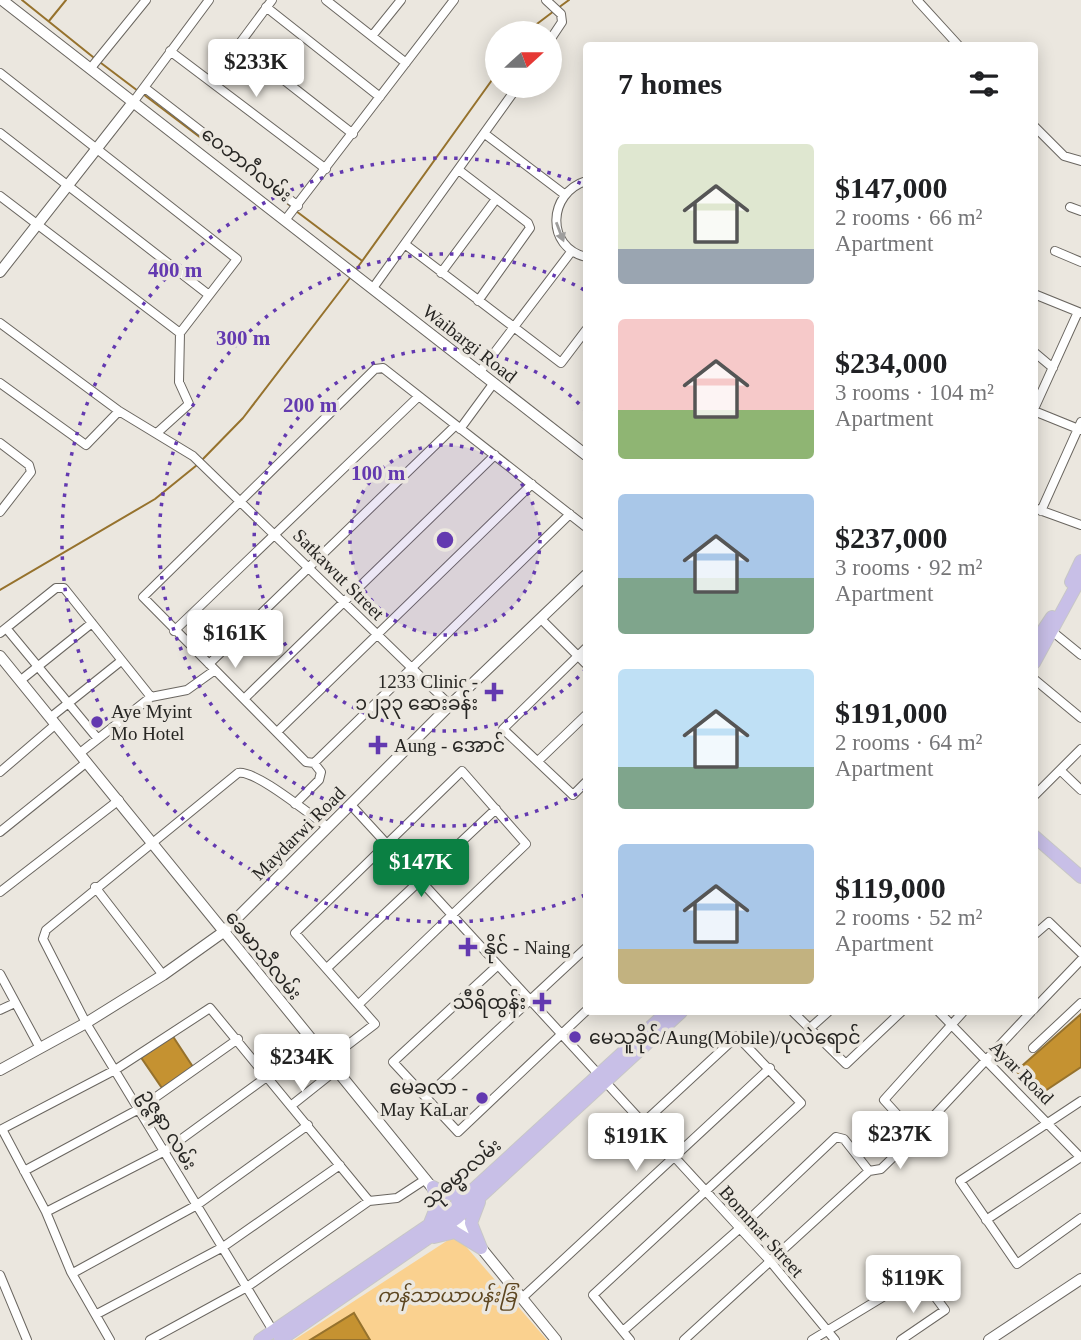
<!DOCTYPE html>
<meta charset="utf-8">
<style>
body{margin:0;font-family:"Times New Roman","Noto Sans Myanmar",serif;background:#f2f2f2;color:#202124;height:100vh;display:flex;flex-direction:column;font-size:26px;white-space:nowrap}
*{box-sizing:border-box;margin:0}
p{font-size:23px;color:#757577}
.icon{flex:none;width:38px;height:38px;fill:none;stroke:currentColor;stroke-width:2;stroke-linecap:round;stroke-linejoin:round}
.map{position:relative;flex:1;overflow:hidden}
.side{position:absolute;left:583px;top:42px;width:455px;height:973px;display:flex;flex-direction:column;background:#fff;border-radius:7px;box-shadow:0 4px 18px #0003}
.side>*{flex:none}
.needle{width:46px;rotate:69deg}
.buttons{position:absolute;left:485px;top:21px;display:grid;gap:14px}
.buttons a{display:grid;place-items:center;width:77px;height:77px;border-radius:50%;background:#fff;box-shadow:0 4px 18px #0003;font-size:35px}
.price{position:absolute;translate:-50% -60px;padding:0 16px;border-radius:7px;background:#fff;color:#222;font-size:23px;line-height:46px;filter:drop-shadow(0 2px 4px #0008)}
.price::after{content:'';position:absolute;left:50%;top:42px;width:21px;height:16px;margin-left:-10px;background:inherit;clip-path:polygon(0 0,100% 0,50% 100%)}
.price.selected{background:#0b8043;color:#fff}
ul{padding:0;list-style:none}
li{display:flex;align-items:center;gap:21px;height:175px;padding:0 35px}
li span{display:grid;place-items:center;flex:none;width:196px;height:140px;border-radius:7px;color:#555}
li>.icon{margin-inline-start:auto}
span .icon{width:84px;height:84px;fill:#fffc;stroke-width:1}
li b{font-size:30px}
h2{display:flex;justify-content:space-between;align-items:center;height:84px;padding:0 35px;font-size:30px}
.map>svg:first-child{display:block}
.green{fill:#fad18f}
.water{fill:#c59231;stroke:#96722d;stroke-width:2}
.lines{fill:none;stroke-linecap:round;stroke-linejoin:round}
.stream{stroke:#96722d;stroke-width:2}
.street-casing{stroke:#6a6660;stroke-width:10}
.secondary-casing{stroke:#6a6660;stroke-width:12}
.primary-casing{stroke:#c7c7c6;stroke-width:14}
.street{stroke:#fff;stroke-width:8}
.secondary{stroke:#fff;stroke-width:10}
.primary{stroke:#c8bfe7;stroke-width:12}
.oneway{fill:#9e9d9c}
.ring{fill:none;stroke:#6339b0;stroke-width:3.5;stroke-dasharray:3.5 7}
.poi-dot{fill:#6339b0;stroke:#ebe7df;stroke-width:2.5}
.labels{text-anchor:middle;stroke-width:7;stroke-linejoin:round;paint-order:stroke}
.street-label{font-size:19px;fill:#272623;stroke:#ebe7df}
.poi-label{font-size:19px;fill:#272623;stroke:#ebe7df;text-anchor:start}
.park-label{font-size:19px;font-style:italic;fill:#5d4620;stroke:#ebe7df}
.centre{fill:#6339b0;stroke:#ebe7df;stroke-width:3.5}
.ring-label{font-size:21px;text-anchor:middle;font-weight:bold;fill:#6339b0;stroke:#ebe7df;stroke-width:7;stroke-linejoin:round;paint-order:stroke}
</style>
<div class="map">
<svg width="1081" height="1340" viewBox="0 0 1081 1340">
<rect width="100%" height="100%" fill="#ebe7df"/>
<path class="green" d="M456,1235l91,105h-253z"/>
<path class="water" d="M1081,1014v53l-42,28 -23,-24z
M172,1035l21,32 -31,21 -22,-32z
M354,1313l16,27h-60z"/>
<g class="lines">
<path class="stream" d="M22,0l71,57
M558,8l11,-8
M49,21l17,-21
M525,33l29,-22
M101,63l37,28
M143,94l149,113
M296,211l65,49
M355,271l142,-198
M201,461l42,-43 107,-140
M0,590l155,-91 42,-34"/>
<defs>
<path id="street" d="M326,0l80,63
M546,0l15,14 1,8 -12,18
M917,0l42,46
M266,7l114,90
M372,36l29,-36
M239,45l114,89
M170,51l156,118
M90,69l56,-69
M0,73l237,186 -57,74 -1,49 10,22 -31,28
M211,82l61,-82
M145,88l153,118
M134,101l75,-101
M1034,126l30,30 17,5
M0,133l209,162
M485,134l79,60
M460,171l68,52 2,5 -52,73
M586,181c-38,12 -41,66 0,76
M0,196l180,137
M1070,207l11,4
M286,219l168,-219
M406,245l155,118 25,-33
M1055,251l26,11
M441,273l55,-74
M373,288l145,-202
M1034,294l47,19
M0,323l119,88 74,45 257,249
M1034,352l19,16
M479,373l92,-121
M0,383l86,62 33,-34
M1034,409l44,-97
M1034,411l47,19
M460,429l33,-45
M0,443l29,22 2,7 -31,40
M1034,508l47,17
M1041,511l40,-89
M541,619l45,45
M6,628l92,111
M174,631l244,-234
M1053,632l28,23
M0,633l56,-45h8l87,109
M586,648l-83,81 70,66 13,-13
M209,664l246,-238
M1034,679l47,39
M21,680l71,-57
M244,699l251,-244
M51,717l70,-56
M277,732l255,-248
M80,753l71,-56 36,-7 28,-20
M538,761l48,-46
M314,763l256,-249
M1060,770l21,20
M0,772l56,-48
M1034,796l47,-47
M295,804l24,-24 2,-8 -7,-9 -8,-1 -163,-165 232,-228 8,-1 203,159
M351,805l419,456 65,79
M0,832l87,-70
M95,887l68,88
M0,892l119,-92
M1034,935l15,-13 32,31
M497,966l-104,96 65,70 128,-121
M327,968l169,-159
M0,974l40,74
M1034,1009l47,-49
M0,1010l15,-7
M793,1012l53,52 55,-52
M939,1012l142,146
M809,1029l19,-17
M1033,1048l48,-45
M328,1060l47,-36 -80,-91 167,-162 64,73 -167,160
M427,1096l159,-148
M1081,1101l-121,80 57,83 64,-46
M292,1105l44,-35
M2,1129l113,-59 95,-62 159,193
M2,1129l44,83 25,60 39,68
M916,1135l-32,-35 79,-88
M24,1171l115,-62 99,-70
M869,1171l12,-2 35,-34 115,-123
M46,1212l119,-61 103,-75
M986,1220l95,-63
M73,1273l124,-68 111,-80
M0,1275l27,65
M522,1298l248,-230
M97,1314l126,-67 117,-82
M623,1331l116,-102 97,-92 8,2 25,32
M275,1334l-189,-311 -43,-84 3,-9 192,-157c17,-4 73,43 90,54
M150,1340l97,-53 122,-86 28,-3 29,-19
M630,1340l-37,-45 208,-192 -64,-67 -95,88
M684,1340l185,-169
M812,1340l107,-65 26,35 -44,30"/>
<path id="secondary" d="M2,0l584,455
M0,272l134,-171
M0,656l556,684
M0,1070l86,-47 77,-48 59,-42 228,-228 136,-130
M989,1340l92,-61"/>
<path id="primary" d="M1071,582l10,-21
M1034,644l18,-27
M1034,663l47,-86
M1034,836l47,41
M433,1187c13,8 22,10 36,4
M479,1202l-8,21 10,25
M430,1223l8,-20 -5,-16
M434,1237l21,-5 26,16
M260,1340l191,-130 216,-198
M280,1340l177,-122 224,-206"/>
</defs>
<use href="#street" class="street-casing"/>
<use href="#secondary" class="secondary-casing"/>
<use href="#primary" class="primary-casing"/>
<use href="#street" class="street"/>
<use href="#secondary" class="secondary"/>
<use href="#primary" class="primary"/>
</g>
<defs><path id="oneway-solid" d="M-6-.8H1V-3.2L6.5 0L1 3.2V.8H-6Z" transform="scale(1.75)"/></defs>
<use class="oneway" href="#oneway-solid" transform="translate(560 232) rotate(69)"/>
<circle cx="445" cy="540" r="95" fill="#6339b0" fill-opacity=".12"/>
<g class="ring">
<circle cx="445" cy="540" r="95"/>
<path d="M586 669A191 191 0 1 1 586 411"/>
<path d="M586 789A286 286 0 1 1 586 291"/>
<path d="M585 895A382 382 0 1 1 585 185"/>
</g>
<g class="poi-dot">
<path d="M490.5 681.5h7v7h7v7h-7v7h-7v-7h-7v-7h7z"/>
<circle cx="97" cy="722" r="7"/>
<path d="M374.5 734.5h7v7h7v7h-7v7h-7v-7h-7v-7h7z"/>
<path d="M464.5 936.5h7v7h7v7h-7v7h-7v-7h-7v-7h7z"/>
<path d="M538.5 991.5h7v7h7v7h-7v7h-7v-7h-7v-7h7z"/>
<circle cx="575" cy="1037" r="7"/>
<circle cx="482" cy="1098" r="7"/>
</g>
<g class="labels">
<g class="street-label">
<text transform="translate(247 164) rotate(38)" y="7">ဝေဘာဂီလမ်း</text>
<text transform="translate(470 343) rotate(38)" y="7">Waibargi Road</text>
<text transform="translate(339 574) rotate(45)" y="7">Satkawut Street</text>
<text transform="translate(298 833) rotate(-45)" y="7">Maydarwi Road</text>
<text transform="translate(264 955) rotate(51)" y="7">ခေမာသီလမ်း</text>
<text transform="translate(1022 1072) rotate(45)" y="7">Ayar Road</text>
<text transform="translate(169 1129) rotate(59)" y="7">ဥဇ္ဇနာ လမ်း</text>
<text transform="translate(461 1173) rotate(-40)" y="7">သုဓမ္မာလမ်း</text>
<text transform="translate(762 1231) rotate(48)" y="7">Bommar Street</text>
</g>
<g class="poi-label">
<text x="478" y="688" text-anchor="end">1233 Clinic -<tspan x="478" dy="22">၁၂၃၃ ဆေးခန်း</tspan></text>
<text x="111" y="718">Aye Myint<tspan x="111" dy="22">Mo Hotel</tspan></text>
<text x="394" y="752">Aung - အောင်</text>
<text x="484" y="954">နိုင် - Naing</text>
<text x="526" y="1009" text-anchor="end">သီရိထွန်း</text>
<text x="589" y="1044">မေသူခိုင်/Aung(Mobile)/ပုလဲရောင်</text>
<text x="468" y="1094" text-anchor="end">မေခလာ -<tspan x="468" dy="22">May KaLar</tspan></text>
</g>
<g class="park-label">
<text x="447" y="1302">ကန်သာယာပန်းခြံ</text>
</g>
</g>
<circle cx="445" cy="540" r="10" class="centre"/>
<g class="ring-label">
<text x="175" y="277">400 m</text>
<text x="243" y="345">300 m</text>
<text x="310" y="412">200 m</text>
<text x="378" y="480">100 m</text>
</g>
</svg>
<div class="buttons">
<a><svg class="needle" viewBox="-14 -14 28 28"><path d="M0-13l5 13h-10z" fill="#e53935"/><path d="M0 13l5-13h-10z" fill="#757577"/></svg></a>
</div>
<b class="price" style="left:256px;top:99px">$233K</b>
<b class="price" style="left:235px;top:670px">$161K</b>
<b class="price selected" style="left:421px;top:899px">$147K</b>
<b class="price" style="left:302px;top:1094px">$234K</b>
<b class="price" style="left:900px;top:1171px">$237K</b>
<b class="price" style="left:636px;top:1173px">$191K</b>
<b class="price" style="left:913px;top:1315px">$119K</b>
<section class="side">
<h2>7 homes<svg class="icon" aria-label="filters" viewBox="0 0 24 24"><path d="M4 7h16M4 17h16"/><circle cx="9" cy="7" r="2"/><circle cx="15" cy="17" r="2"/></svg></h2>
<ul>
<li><span style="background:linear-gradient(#dfe7d0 75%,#9aa5b1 0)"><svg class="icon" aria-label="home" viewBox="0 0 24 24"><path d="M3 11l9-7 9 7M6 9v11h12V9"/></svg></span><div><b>$147,000</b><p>2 rooms · 66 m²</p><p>Apartment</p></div></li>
<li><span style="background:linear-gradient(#f6c9c9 65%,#8fb573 0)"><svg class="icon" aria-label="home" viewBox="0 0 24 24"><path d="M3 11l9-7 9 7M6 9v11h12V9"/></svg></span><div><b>$234,000</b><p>3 rooms · 104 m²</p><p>Apartment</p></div></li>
<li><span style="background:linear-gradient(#a9c7e8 60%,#7fa58c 0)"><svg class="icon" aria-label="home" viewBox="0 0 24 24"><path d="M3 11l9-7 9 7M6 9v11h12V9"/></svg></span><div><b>$237,000</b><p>3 rooms · 92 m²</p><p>Apartment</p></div></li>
<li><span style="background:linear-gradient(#bfe0f5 70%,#7fa58c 0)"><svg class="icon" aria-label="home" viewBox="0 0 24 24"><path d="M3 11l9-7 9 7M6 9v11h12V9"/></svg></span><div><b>$191,000</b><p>2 rooms · 64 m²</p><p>Apartment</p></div></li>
<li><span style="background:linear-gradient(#a9c7e8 75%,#c2b280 0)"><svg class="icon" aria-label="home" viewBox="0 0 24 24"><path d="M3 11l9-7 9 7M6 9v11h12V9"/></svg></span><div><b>$119,000</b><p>2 rooms · 52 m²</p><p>Apartment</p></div></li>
</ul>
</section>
</div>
